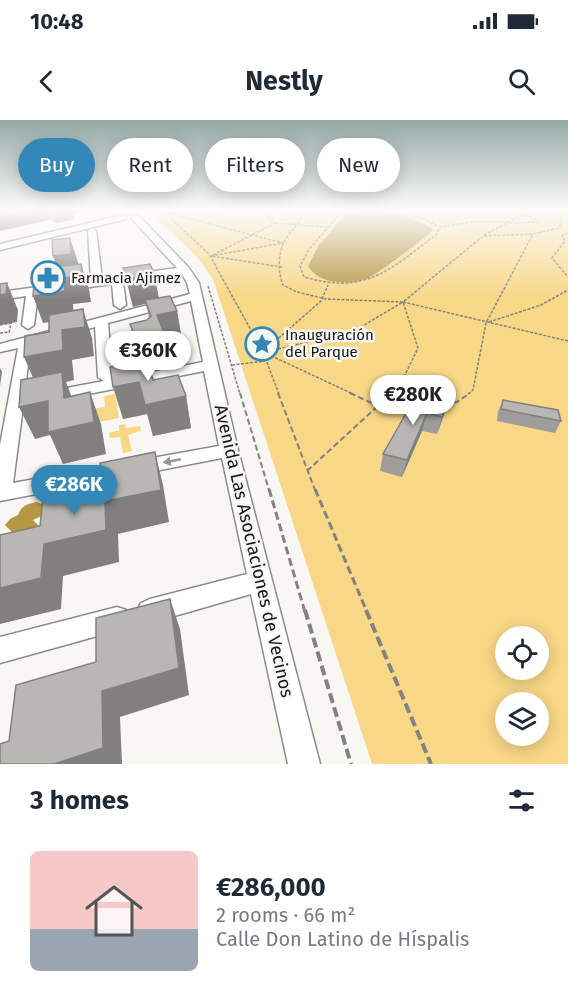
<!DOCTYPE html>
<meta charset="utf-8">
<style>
body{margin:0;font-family:"Fira Sans",sans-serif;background:#f2f2f3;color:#1f2937;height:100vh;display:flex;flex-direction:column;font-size:22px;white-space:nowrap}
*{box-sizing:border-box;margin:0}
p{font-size:20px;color:#747a83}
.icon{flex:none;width:33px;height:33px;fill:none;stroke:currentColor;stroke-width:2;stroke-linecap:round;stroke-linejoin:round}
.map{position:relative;height:644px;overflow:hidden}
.panel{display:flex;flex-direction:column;background:#fff;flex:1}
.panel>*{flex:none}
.banner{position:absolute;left:18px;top:18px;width:532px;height:54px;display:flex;gap:12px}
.buttons{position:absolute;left:495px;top:506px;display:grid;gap:12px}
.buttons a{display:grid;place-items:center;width:54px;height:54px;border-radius:50%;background:#fff;box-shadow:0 3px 15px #0003;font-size:30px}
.price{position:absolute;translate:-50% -51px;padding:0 14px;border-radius:21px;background:#fff;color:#222;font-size:20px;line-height:39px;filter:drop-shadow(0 2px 3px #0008)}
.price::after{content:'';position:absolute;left:50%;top:36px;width:18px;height:14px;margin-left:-9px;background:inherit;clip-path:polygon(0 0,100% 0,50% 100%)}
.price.on{background:#3488b8;color:#fff}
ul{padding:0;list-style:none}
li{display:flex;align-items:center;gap:18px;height:150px;padding:0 30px}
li+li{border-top:2px solid #e0e1e3}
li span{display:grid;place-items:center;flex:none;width:168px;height:120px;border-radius:9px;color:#555}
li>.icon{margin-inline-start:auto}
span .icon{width:72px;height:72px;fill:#fffc;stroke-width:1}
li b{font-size:26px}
h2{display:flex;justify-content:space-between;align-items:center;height:72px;padding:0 30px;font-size:26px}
.pill{padding:0 21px;border-radius:27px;background:#fff;box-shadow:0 3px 15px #0003;font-size:21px;line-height:54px}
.pill.on{background:#3488b8;color:#fff}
.status{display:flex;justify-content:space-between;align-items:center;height:42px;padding:0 30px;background:#fff;direction:ltr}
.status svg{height:16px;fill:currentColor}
header{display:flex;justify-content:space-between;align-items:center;height:78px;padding:0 30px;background:#fff;font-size:27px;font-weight:700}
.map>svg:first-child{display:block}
.green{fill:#f8d786;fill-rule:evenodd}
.water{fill:#b79744}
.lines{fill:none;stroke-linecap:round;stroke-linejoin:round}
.minor-casing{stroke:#8c8b88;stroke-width:3}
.path-far3{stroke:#828280;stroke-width:1.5;stroke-dasharray:3 1.5;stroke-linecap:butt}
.path-far2{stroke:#828280;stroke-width:2;stroke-dasharray:6 3;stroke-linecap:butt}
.path-far1{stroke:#828280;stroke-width:3;stroke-dasharray:8 4;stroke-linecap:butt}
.path{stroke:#828280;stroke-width:4;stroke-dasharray:10 4.5;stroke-linecap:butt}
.minor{fill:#fff;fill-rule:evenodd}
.wall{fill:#9e9d9b}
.shaded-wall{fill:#81807e}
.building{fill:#b8b7b4;stroke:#81807e;stroke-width:1.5}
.oneway{fill:#969696}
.labels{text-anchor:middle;stroke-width:5;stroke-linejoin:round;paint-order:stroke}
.far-poi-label{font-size:15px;fill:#161615;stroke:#f8f7f4;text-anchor:start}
.street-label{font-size:18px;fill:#161615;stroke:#f8f7f4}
</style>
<div class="status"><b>10:48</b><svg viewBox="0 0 49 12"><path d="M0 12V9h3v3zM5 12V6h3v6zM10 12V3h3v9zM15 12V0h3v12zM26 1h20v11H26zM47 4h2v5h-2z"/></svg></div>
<header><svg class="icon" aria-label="back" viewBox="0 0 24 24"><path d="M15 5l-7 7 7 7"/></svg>Nestly<svg class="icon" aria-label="search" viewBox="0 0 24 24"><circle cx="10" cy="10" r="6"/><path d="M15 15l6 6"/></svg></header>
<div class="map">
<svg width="568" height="644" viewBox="0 0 568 644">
<rect width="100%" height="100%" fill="#f8f7f4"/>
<path class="green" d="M158,89h410v555h-196l-159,-485 -16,-22 -42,-40 4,-5zM506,516h32v33h-32zM506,582h32v33h-32z
M115,274l4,24 -35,7 8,-16 13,-2 -1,-11z
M125,304l1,4 14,-2 1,5 -13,4 4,16 -9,2 -3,-16 -10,1 -1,-5 10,-3v-5z"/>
<path class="water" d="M362,91c18,-1 58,6 71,19 -7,8 -56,44 -65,48 -20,7 -49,7 -60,-12l11,-21 26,-30z
M37,382l9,4 -2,9 -11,5 11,11 -28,5 -11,-11 5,-6 8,-4c4,-10 9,-11 19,-13z"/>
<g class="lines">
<defs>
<path id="minor" d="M123,95h3v4l-126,31v-6z
M132,95h6l51,53 10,15 39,167 82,314h-32l-37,-170 -101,29 -9,-4 -4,-8 4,-8 9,-4 97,-25 -25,-116 -222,43v-56l18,-97 -18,4v-8l190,-50 -3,-11 -5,-9 -59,8 3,23 -6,4 -6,-4 -2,-21 -74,10 -4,31 -6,4 -6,-4 4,-29 -26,4v-8l91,-12 -3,-49 4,-3 4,3 6,47 75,-10 -45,-49zM191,181l12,61 -67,13 5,-4 -10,-26 -21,2 -2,-24zM95,207l3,50 6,4 -80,15 6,-46 -6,-4zM121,233l5,15 -13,3 -2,-16zM204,251l15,75 -206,37 10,-76z
M117,487l9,3 4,9 -4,9 -126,35v-26z"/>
</defs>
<use href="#minor" class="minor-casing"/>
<path class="path-far3" d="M166,89l9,1
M184,89l-17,6 42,39 54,98 16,42
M304,89c-6,20 -12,18 -20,33 -6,11 -6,32 -1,43l14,7 29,7 77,3 80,-66 50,-2 26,-6 3,-7 -3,-4 2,-4 7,-1
M317,89l26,1
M344,89l-34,39 -10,18 4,11c62,18 85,-7 132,-42l4,-8
M374,89l50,10
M427,89l-3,10 16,8 31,-5h39
M508,89l26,9 4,4 -29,1
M154,90l6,-1
M168,93l115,30 -72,13 71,11
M171,93l125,-4
M149,95l6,-3 -2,-3
M275,103l51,4
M568,113l-6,3 3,5 -13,17 16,19
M484,115l40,-21 3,-5
M213,135l62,-32 -16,-14
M208,166l32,108
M489,202l52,-17 27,-15
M0,205l11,-2 -2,10
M0,213l9,-1
M265,230l56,-49 7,-16
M263,232l90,42
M265,232l89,-21 49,-29 165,39
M232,245l33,-4
M390,274l10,-9 18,-37 -15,-46
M468,274l5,-4 13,-67 47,-89"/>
<path class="path-far2" d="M240,273l29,97
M278,273l37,97
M350,273l26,12 34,2
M445,284l12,-2 13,-9
M307,351l85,-78"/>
<path class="path-far1" d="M269,369l36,123
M315,369l52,123"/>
<path class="path" d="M305,490l46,154
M366,490l65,154"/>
<use href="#minor" class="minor"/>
</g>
<path class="wall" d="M0,89h84l1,3 -12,2 1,5 -17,4 -7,-3z
M123,148l31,5 5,25 18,13 5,29 -16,3 3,19 -20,4 4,14 33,16 5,32 -38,8 -6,-22 -24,5 17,-57 -10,-38 17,-4 2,-2 -3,-15 -13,4z
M503,280l58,21 -6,12 -58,-12 1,-9z
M448,281l-11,33 -15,-3 -20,46 -22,-6 3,-17 40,-51z"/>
<path class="shaded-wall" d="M39,89h8l3,11 -50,11v-14z
M59,89h25l1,3 -12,2 1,5 -17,4 -4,-13z
M70,118l8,24 1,14 2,-12 8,25 2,13 -18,2 1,15 -31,4 -10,-27 28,-14 -8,-26z
M154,153l5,27 -26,7 -6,-27z
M7,163l11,27 -1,12 -17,3v-30z
M83,189l9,29 2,18 -22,4 2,20 -8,2 8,21 16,-11 11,32 5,30 -43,10 -13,-29 -15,4 -16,-32 18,-20 -13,-30 38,-27z
M177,191l5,29 -16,3 3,19 -27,5 -7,-30 22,-22z
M0,248l2,4 -2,14z
M139,262l8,32 -24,5 -10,-32z
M186,276l5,32 -38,8 -8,-31z
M448,281l-5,17 -6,16 5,-17z
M427,293l-5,18 -20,46 5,-17z
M155,332l8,33 6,37 -51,12 1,28 -56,14 -2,33 -61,15v-38l44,-42 61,-43z
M170,479l10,30 9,66 -69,22 2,47h-68l48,-73z"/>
<path class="building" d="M0,89h39l-39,8z
M70,118l1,16 -18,2 -1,-16z
M81,144l2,11 -19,3 1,13 -32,5 1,-14 19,-3v-12z
M150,144l4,9 -27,7 -4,-12z
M7,163l-1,11 -6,1v-11z
M170,176l7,15 -20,4 7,18 -29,4 -5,-13 17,-4 4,-4 -6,-16z
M83,189l2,18 -23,3 1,20 -39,7 1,-21 24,-4v-17z
M147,240l6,20 25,-5 8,21 -41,9 -6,-23 -26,5 -3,-20z
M62,252l2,26 26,-6 4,30 -46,10v-31l-29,6 2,-27z
M428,275l20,6 -6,16 -15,-4 -20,47 -24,-6 30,-53 10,2z
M503,280l55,10 3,11 -60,-12z
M155,332l6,38 -56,11 1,29 -62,14 -3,34 -41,10v-53l40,-9 3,-28 57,-11v-24z
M170,479l9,69 -77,23 1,57 -49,16h-54v-20l9,-3 7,-56 80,-23v-44z"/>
<defs><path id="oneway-solid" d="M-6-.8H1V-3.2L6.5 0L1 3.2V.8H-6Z" transform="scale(1.5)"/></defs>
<use class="oneway" href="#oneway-solid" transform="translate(172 341) rotate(169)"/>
<linearGradient id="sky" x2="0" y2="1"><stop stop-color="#94a8a6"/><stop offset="0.5" stop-color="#fcfbfa"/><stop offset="1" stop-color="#fcfbfa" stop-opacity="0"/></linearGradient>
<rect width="568" height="179" fill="url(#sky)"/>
<defs>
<symbol id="pharmacy-ring" viewBox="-11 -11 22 22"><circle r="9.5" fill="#f8f7f4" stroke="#3488b8" stroke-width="1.5"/><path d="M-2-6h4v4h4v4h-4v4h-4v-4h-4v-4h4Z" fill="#3488b8"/></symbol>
<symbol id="sight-ring" viewBox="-11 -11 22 22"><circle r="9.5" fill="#f8f7f4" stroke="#3488b8" stroke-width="1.5"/><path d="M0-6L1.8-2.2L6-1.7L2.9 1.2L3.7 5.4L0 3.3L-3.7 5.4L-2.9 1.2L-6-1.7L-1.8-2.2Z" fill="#3488b8"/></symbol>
</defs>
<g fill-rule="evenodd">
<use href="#pharmacy-ring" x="29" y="139" width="38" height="38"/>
<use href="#sight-ring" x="243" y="205" width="38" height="38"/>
</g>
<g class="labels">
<g class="far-poi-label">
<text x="71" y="163">Farmacia Ajimez</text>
<text x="285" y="220">Inauguración<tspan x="285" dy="17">del Parque</tspan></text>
</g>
<g class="street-label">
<text transform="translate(254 431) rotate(77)" y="6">Avenida Las Asociaciones de Vecinos</text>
</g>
</g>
</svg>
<div class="buttons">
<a><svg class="icon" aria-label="locate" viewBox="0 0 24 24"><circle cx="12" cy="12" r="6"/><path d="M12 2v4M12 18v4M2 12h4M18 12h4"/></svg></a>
<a><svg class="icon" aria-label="layers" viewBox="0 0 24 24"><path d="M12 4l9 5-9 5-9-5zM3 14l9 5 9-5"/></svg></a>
</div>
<b class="price" style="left:148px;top:262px">€360K</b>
<b class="price" style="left:413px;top:306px">€280K</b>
<b class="price on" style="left:74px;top:396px">€286K</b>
<div class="banner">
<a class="pill on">Buy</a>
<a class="pill">Rent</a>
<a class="pill">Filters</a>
<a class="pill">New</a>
</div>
</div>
<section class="panel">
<h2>3 homes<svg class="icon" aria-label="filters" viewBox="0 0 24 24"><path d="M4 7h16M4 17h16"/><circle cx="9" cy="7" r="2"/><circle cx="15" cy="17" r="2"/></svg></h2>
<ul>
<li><span style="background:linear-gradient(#f6c9c9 65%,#9aa5b1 0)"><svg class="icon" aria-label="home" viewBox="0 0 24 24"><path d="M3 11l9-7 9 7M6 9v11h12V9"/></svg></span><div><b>€286,000</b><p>2 rooms · 66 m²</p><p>Calle Don Latino de Híspalis</p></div></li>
</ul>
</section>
